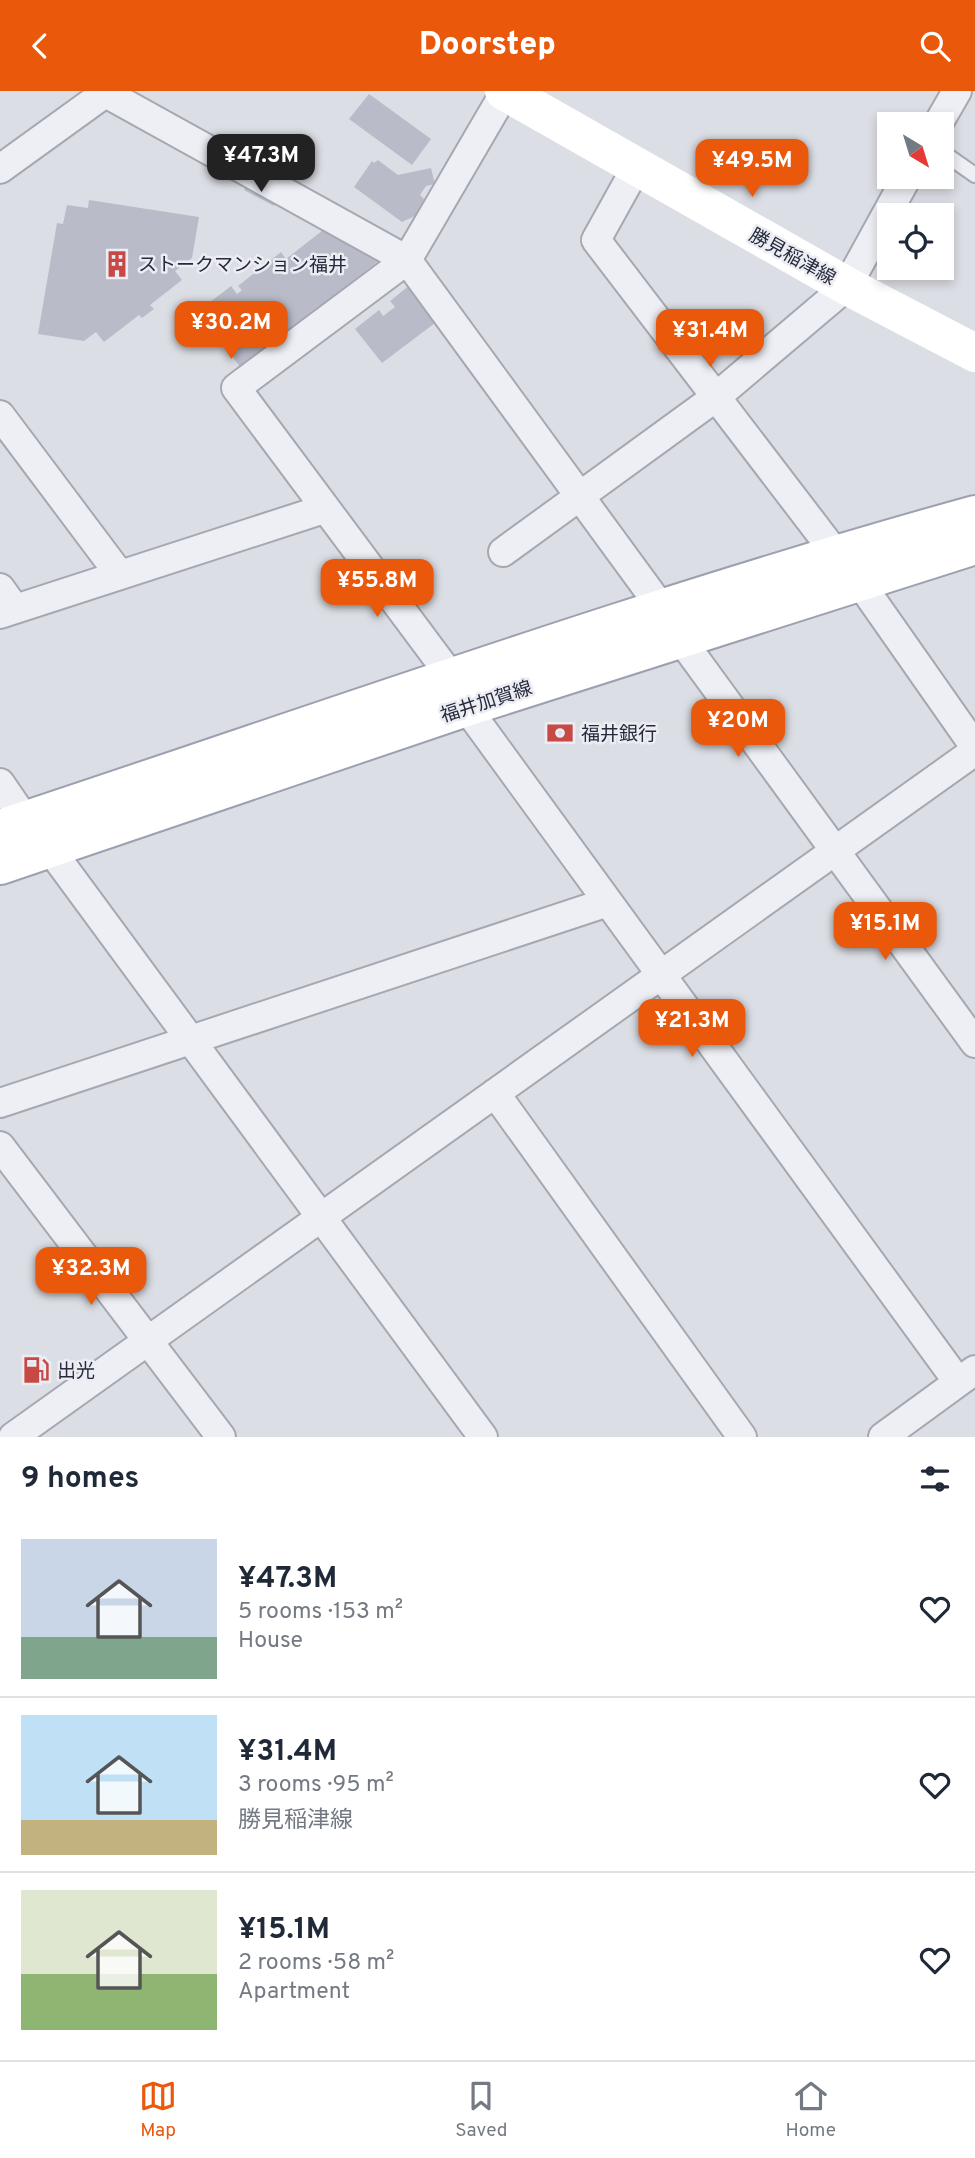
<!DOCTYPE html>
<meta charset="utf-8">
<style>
body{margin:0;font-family:Overpass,"Noto Sans JP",sans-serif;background:#f6f6f7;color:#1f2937;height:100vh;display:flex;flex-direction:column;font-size:26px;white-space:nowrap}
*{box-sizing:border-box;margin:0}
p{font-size:23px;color:#747a83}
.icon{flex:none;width:38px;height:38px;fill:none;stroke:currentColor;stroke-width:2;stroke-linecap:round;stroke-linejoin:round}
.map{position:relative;height:1346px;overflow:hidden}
.details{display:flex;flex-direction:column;background:#fff;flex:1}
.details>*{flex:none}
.needle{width:46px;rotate:142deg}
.buttons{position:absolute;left:877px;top:21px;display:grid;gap:14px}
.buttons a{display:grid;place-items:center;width:77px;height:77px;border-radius:0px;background:#fff;box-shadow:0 4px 10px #0003;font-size:35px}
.price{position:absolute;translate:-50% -60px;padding:0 16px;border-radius:14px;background:#ea580c;color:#fff;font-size:23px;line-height:46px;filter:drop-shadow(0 2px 4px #0008)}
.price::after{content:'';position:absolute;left:50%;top:42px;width:21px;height:16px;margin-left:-10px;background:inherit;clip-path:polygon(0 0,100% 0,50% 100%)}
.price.on{background:#222;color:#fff}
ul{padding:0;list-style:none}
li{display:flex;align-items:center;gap:21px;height:175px;padding:0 21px}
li+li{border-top:2px solid #e0e1e3}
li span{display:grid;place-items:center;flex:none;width:196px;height:140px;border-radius:0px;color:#555}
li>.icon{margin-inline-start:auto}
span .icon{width:84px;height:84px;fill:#fffc;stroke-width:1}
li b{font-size:30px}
h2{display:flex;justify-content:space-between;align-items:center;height:84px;padding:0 21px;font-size:30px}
header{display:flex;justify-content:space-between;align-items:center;height:91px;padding:0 21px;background:#ea580c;color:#fff;font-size:32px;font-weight:800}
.tabs{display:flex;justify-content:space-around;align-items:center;height:98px;border-top:2px solid #e0e1e3;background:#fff;font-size:19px;color:#747a83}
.tabs a{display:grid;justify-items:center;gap:4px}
.tabs .on{color:#ea580c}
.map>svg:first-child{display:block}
.building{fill:#b9bcc8}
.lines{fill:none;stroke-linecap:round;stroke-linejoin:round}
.service-casing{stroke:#a5a8b2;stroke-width:18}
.minor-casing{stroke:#a5a8b2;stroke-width:32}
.primary-casing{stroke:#9ca0b0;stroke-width:42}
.service{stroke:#eeeff4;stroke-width:14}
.minor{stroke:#eeeff4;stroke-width:28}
.secondary{stroke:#fff;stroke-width:38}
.primary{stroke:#fff;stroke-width:38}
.labels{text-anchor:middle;stroke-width:5;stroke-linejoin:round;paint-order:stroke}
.street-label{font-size:19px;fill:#262a3b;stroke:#ebedf3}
.poi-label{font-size:19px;fill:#262a3b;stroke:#ebedf3;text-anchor:start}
</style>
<header><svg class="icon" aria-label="back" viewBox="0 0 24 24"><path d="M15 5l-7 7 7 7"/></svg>Doorstep<svg class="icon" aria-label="search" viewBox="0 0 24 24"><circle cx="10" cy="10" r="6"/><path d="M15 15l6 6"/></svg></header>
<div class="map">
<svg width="975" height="1346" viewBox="0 0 975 1346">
<rect width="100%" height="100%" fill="#dcdee5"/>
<path class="building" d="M369,3l62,45 -19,26 -63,-46z
M378,69l20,15 33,-7 4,16 -9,2 -6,9 4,4 -7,16 -15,7 -48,-35 18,-26 2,2z
M248,91l30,16 -4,8 -30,-16z
M89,109l110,17 -7,41 -17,13 7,9 -32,25 4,4 -12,9 -3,-3 -35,27 -8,-10 -12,9 -46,-7 19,-111 6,1 4,-19 21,3z
M327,136l54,32 -140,109 -44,-56 34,-26 6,8 5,-4 -4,-4 43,-34 5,7z
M415,190l28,36 -61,46 -27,-34 24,-19 4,6 12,-9 -5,-6z"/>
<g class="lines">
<defs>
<path id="service" d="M942,61l33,23"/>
<path id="minor" d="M102,0l305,169 256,350
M505,1l-98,168 -171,128 214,287 16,32 492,675
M938,33l19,-33
M636,77l-40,72 240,314
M0,78l108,-78
M0,324l120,160
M503,461l213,-155 131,-111 60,-109
M858,489l117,167
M0,497l15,21
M0,523l324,-105
M680,547l295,405
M0,692l26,38
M50,758l433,588
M495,1002l247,344
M0,1012l608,-201
M0,1055l221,291
M13,1346l962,-686
M883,1346l92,-67"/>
<path id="primary" d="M0,738c324,-107 646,-223 975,-314
M0,774l466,-158 509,-162"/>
</defs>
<use href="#service" class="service-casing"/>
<use href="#minor" class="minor-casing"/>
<use href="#primary" class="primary-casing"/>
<use href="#service" class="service"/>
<use href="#minor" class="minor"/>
<path class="secondary" d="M504,0l343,195 128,67"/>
<use href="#primary" class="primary"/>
</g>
<defs>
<symbol id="building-bare" viewBox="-9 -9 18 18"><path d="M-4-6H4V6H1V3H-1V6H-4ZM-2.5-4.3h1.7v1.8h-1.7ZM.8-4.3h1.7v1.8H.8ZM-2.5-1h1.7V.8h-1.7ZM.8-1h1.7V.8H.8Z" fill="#c64945" stroke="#ebedf3" stroke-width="2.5" paint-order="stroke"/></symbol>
<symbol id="bank-bare" viewBox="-9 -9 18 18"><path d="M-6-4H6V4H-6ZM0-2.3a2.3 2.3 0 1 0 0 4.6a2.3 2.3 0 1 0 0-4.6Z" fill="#c64945" stroke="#ebedf3" stroke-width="2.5" paint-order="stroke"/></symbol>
<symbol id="fuel-bare" viewBox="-9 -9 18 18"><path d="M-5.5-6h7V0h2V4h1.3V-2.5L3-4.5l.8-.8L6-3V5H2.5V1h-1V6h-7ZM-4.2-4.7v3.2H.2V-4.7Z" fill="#c64945" stroke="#ebedf3" stroke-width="2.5" paint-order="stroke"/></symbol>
</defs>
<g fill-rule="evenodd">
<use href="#building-bare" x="98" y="154" width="38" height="38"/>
<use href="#bank-bare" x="541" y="623" width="38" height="38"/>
<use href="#fuel-bare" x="17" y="1260" width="38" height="38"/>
</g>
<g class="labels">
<g class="street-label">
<text transform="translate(793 165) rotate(29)" y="7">勝見稲津線</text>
<text transform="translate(486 610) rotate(-18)" y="7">福井加賀線</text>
</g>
<g class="poi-label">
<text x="138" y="180">ストークマンション福井</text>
<text x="581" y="649">福井銀行</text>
<text x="57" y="1286">出光</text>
</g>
</g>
</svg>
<div class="buttons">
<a><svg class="needle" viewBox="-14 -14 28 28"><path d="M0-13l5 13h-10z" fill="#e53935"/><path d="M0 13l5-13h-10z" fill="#747a83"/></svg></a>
<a><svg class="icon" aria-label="locate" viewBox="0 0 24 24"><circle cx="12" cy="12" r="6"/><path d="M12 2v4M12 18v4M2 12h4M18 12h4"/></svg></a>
</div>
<b class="price on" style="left:261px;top:103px">¥47.3M</b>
<b class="price" style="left:752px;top:108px">¥49.5M</b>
<b class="price" style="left:231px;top:270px">¥30.2M</b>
<b class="price" style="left:710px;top:278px">¥31.4M</b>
<b class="price" style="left:377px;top:528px">¥55.8M</b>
<b class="price" style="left:738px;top:668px">¥20M</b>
<b class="price" style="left:885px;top:871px">¥15.1M</b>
<b class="price" style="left:692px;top:968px">¥21.3M</b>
<b class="price" style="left:91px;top:1216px">¥32.3M</b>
</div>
<section class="details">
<h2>9 homes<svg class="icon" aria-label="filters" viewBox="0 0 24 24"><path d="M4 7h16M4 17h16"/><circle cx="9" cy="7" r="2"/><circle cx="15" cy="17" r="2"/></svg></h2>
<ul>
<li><span style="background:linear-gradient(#c9d6e8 70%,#7fa58c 0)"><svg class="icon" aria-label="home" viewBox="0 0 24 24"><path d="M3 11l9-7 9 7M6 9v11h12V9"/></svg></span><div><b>¥47.3M</b><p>5 rooms · 153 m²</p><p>House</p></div><svg class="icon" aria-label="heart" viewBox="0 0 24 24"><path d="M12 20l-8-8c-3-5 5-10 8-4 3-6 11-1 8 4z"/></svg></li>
<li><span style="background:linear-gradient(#bfe0f5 75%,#c2b280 0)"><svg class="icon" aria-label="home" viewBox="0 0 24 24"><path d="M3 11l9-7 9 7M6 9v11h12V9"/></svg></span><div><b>¥31.4M</b><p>3 rooms · 95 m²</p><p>勝見稲津線</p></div><svg class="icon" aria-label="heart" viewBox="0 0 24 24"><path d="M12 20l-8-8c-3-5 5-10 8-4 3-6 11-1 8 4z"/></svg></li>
<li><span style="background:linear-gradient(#dfe7d0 60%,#8fb573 0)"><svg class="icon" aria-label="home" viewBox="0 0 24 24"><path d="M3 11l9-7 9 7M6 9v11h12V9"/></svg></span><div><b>¥15.1M</b><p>2 rooms · 58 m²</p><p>Apartment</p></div><svg class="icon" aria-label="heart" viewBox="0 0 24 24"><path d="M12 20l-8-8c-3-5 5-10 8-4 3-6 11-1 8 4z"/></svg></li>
</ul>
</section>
<nav class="tabs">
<a class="on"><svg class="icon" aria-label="map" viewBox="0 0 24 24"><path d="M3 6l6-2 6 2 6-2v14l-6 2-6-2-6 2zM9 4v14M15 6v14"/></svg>Map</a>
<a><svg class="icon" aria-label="saved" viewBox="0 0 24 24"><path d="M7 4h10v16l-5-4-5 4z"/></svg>Saved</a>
<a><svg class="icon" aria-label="home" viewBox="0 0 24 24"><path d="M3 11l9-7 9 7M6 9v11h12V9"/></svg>Home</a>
</nav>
